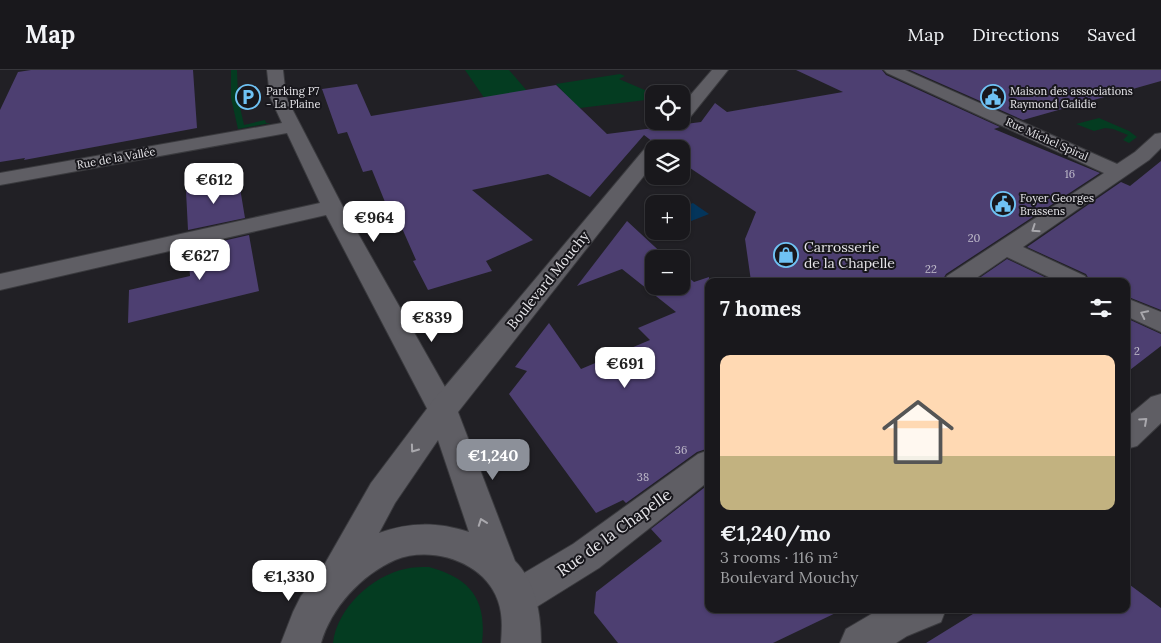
<!DOCTYPE html>
<meta charset="utf-8">
<style>
body{margin:0;font-family:Lora,serif;background:#262529;color:#f1f3f6;height:100vh;display:flex;flex-direction:column;font-size:19px;white-space:nowrap}
*{box-sizing:border-box;margin:0}
p{font-size:16px;color:#9fa0a3}
.icon{flex:none;width:28px;height:28px;fill:none;stroke:currentColor;stroke-width:2;stroke-linecap:round;stroke-linejoin:round}
.map{position:relative;flex:1;overflow:hidden}
.drawer{position:absolute;left:705px;top:208px;width:425px;height:335px;display:flex;flex-direction:column;background:#19181c;border-radius:10px;box-shadow:0 1px 4px #0004,0 0 0 1px #37373b}
.drawer>*{flex:none}
.tools{position:absolute;left:645px;top:15px;display:grid;gap:10px}
.tools a{display:grid;place-items:center;width:45px;height:45px;border-radius:10px;background:#19181c;box-shadow:0 1px 4px #0004,0 0 0 1px #37373b;font-size:25px}
.price{position:absolute;translate:-50% -42px;padding:0 11px;border-radius:10px;background:#fff;color:#222;font-size:16px;line-height:32px;filter:drop-shadow(0 1px 2px #0008)}
.price::after{content:'';position:absolute;left:50%;top:30px;width:15px;height:11px;margin-left:-8px;background:inherit;clip-path:polygon(0 0,100% 0,50% 100%)}
.price.current{background:#8c9099;color:#fff}
ul{padding:0;list-style:none}
li{display:grid;align-content:center;gap:10px;height:265px;padding:0 15px}
li+li{border-top:1px solid #37373b}
li span{display:grid;place-items:center;height:155px;border-radius:10px;color:#555}
li>.icon{margin-inline-start:auto}
span .icon{width:90px;height:90px;fill:#fffc;stroke-width:1}
li b{font-size:21px}
h2{display:flex;justify-content:space-between;align-items:center;height:60px;padding:0 15px;font-size:21px}
header{display:flex;align-items:center;gap:30px;box-sizing:border-box;height:70px;padding:0 25px;background:#19181c;border-bottom:1px solid #37373b}
header strong{font-size:24px}
nav{display:flex;gap:28px;margin-inline-start:auto;font-size:18px}
.map>svg:first-child{display:block}
.green{fill:#043c21}
.water{fill:#04355b}
.building{fill:#4d3f71}
.lines{fill:none;stroke-linecap:round;stroke-linejoin:round}
.minor-casing{stroke:#3a3a3e;stroke-width:2}
.secondary-casing{stroke:#3a3a3e;stroke-width:2}
.minor{fill:#5f5e64;fill-rule:evenodd}
.secondary{fill:#5f5e64;fill-rule:evenodd}
.oneway{stroke:#a9a8ad}
.labels{text-anchor:middle;stroke-width:4;stroke-linejoin:round;paint-order:stroke}
.far-poi-label{font-size:11px;fill:#e6e5e9;stroke:#18171c;text-anchor:start}
.far-street-label{font-size:11px;fill:#e6e5e9;stroke:#18171c}
.number-label{font-size:11px;fill:#c0bccb}
.poi-label{font-size:14px;fill:#e6e5e9;stroke:#18171c;text-anchor:start}
.street-label{font-size:14px;fill:#e6e5e9;stroke:#18171c}
.near-street-label{font-size:16px;fill:#e6e5e9;stroke:#18171c}
</style>
<header>
<strong>Map</strong>
<nav><a>Map</a><a>Directions</a><a>Saved</a></nav>
</header>
<div class="map">
<svg width="1161" height="573" viewBox="0 0 1161 573">
<rect width="100%" height="100%" fill="#212025"/>
<path class="green" d="M231,0h6l1,26 21,-3 -21,5 6,27 21,-5 1,3h5l-33,6 -7,-31z
M465,0h44l26,30 30,-6 -9,-10 64,-10 5,2 -6,3 35,15v5l-156,19z
M1099,48l30,13 8,6 -8,6 -6,-3 5,-5 -15,-6 -8,-1 -11,3 -18,-7z
M429,497c41,11 58,32 53,76h-149c4,-35 39,-67 72,-74 8,-2 16,-2 24,-2z"/>
<path class="water" d="M693,133l16,11 -28,11v-17z"/>
<path class="building" d="M31,0h162l4,58 -173,32 1,-2 -25,4v-52l18,-38z
M796,0h86l4,5 114,52 -6,2 106,44 -154,101 -4,7h-191l-6,-42 11,-27 -75,-50v-13h-16l-3,-5 -9,-2 -9,-7 -54,62 -42,-23 -76,16 61,50 -47,21 6,10 -64,19 -15,-29 3,-1 -26,-59 -5,1 -13,-32 -9,2 -16,-40 -9,2 -16,-45 35,-5 14,32 185,-31 51,49 94,-12 14,-19 12,9 116,-20z
M910,0h251v11l-138,39z
M1161,91v149l-35,-14v-15h-36l-4,-7 -59,-27 94,-65 9,4z
M236,111v2l3,-1 6,36 -57,12 -2,-39z
M627,151l41,38h-14v27h27v-15l13,11 15,-5v171l-12,4 -71,51 -3,-3 -27,13 -87,-119 18,-23 -12,-4 34,-44 32,46 69,-29 -12,-12 38,-16 -54,-43 -45,17z
M249,165l10,56 -131,32 1,-33 61,-14 -2,-27z
M1007,189l46,22h-78z
M1126,248l35,16v12l-35,27z
M709,414v125h135l-71,34h-155l-24,-30 2,-21 66,-51 -11,-12z
M1126,512l35,26v35h-235l55,-34h145z"/>
<g class="lines">
<defs>
<path id="minor" d="M267,0h16l3,27 57,110 115,203 -4,8 -11,3 -11,-3 -106,-203 -326,75v-16l320,-71 -33,-70 -287,52v-12l282,-50 -12,-26z
M884,0h21l212,94 18,-12 20,-18 6,-1v15l-12,12 -126,87 62,29 3,5h-31l-50,-24 -35,24h-28l3,-5 157,-103 -217,-100z
M1126,228l35,14v20l-35,-16z
M1161,324v29l-24,23 -11,3v-31l25,-21z
M709,380v31l-110,87 -69,43 -13,5 -13,-5 -6,-13 6,-13 69,-41 125,-90z
M880,539h66l-5,13 -34,14 -11,7h-56l6,-14z"/>
<path id="secondary" d="M712,0h16l-41,51h-10h4v-15z
M654,74l7,2 2,3h-9v14l-196,249 57,149c21,21 26,54 26,82h-40c1,-14 2,-28 -3,-42 -13,-39 -66,-56 -103,-41 -34,15 -64,48 -74,83h-40l12,-31 8,-16 18,-22 52,-91 61,-81 215,-256zM438,370l31,92c-32,-10 -59,-10 -90,1l16,-30z"/>
</defs>
<use href="#minor" class="minor-casing"/>
<use href="#secondary" class="secondary-casing"/>
<use href="#minor" class="minor"/>
<use href="#secondary" class="secondary"/>
</g>
<defs><path id="oneway-chevron" d="M-2-3.5L2.5 0L-2 3.5" fill="none" stroke-width="1.6" stroke-linecap="round" stroke-linejoin="round" transform="scale(1.25)"/></defs>
<g class="oneway">
<use href="#oneway-chevron" transform="translate(1035 159) rotate(146)"/>
<use href="#oneway-chevron" transform="translate(1144 244) rotate(-154)"/>
<use href="#oneway-chevron" transform="translate(1144 351) rotate(-42)"/>
<use href="#oneway-chevron" transform="translate(414 379) rotate(126)"/>
<use href="#oneway-chevron" transform="translate(482 452) rotate(-110)"/>
</g>
<defs>
<symbol id="parking-ring" viewBox="-11 -11 22 22"><circle r="9.5" fill="#18171c" stroke="#6fc2f4" stroke-width="1.5"/><path d="M-3.5-5.5H1a3.5 3.5 0 0 1 0 7H-1V5.5H-3.5ZM-1-3.4V-.6H.8a1.4 1.4 0 0 0 0-2.8Z" fill="#6fc2f4"/></symbol>
<symbol id="civic-ring" viewBox="-11 -11 22 22"><circle r="9.5" fill="#18171c" stroke="#6fc2f4" stroke-width="1.5"/><path d="M-.6-6.5H3V-4.5H.6V-3L4-1V1h2V6H-6V1h2V-1L-.6-3ZM-1.2 2.5V6h2.4V2.5Z" fill="#6fc2f4"/></symbol>
<symbol id="shop-ring" viewBox="-11 -11 22 22"><circle r="9.5" fill="#18171c" stroke="#6fc2f4" stroke-width="1.5"/><path d="M-5-2.5h2.3a2.7 3.5 0 0 1 5.4 0H5L5.5 6h-11ZM-1.5-2.5h3a1.5 2.3 0 0 0-3 0Z" fill="#6fc2f4"/></symbol>
</defs>
<g fill-rule="evenodd">
<use href="#parking-ring" x="234" y="13" width="28" height="28"/>
<use href="#civic-ring" x="979" y="13" width="28" height="28"/>
<use href="#civic-ring" x="989" y="120" width="28" height="28"/>
<use href="#shop-ring" x="772" y="171" width="28" height="28"/>
</g>
<g class="labels">
<g class="far-poi-label">
<text x="266" y="25">Parking P7<tspan x="266" dy="13">- La Plaine</tspan></text>
<text x="1010" y="25">Maison des associations<tspan x="1010" dy="13">Raymond Galidie</tspan></text>
<text x="1020" y="132">Foyer Georges<tspan x="1020" dy="13">Brassens</tspan></text>
</g>
<g class="far-street-label">
<text transform="translate(1047 69) rotate(24)" y="4">Rue Michel Spiral</text>
<text transform="translate(116 88) rotate(-10)" y="4">Rue de la Vallée</text>
</g>
<g class="number-label">
<text x="1070" y="108">16</text>
<text x="974" y="172">20</text>
<text x="931" y="203">22</text>
<text x="1137" y="285">2</text>
<text x="681" y="384">36</text>
<text x="643" y="411">38</text>
</g>
<g class="poi-label">
<text x="804" y="182">Carrosserie<tspan x="804" dy="16">de la Chapelle</tspan></text>
</g>
<g class="street-label">
<text transform="translate(548 210) rotate(-51)" y="5">Boulevard Mouchy</text>
</g>
<g class="near-street-label">
<text transform="translate(614 462) rotate(-36)" y="6">Rue de la Chapelle</text>
</g>
</g>
</svg>
<div class="tools">
<a><svg class="icon" aria-label="locate" viewBox="0 0 24 24"><circle cx="12" cy="12" r="6"/><path d="M12 2v4M12 18v4M2 12h4M18 12h4"/></svg></a>
<a><svg class="icon" aria-label="layers" viewBox="0 0 24 24"><path d="M12 4l9 5-9 5-9-5zM3 14l9 5 9-5"/></svg></a>
<a>+</a>
<a>−</a>
</div>
<b class="price" style="left:214px;top:135px">€612</b>
<b class="price" style="left:374px;top:173px">€964</b>
<b class="price" style="left:200px;top:211px">€627</b>
<b class="price" style="left:432px;top:273px">€839</b>
<b class="price" style="left:625px;top:319px">€691</b>
<b class="price current" style="left:493px;top:411px">€1,240</b>
<b class="price" style="left:289px;top:532px">€1,330</b>
<section class="drawer">
<h2>7 homes<svg class="icon" aria-label="filters" viewBox="0 0 24 24"><path d="M4 7h16M4 17h16"/><circle cx="9" cy="7" r="2"/><circle cx="15" cy="17" r="2"/></svg></h2>
<ul>
<li><span style="background:linear-gradient(#ffd9b3 65%,#c2b280 0)"><svg class="icon" aria-label="home" viewBox="0 0 24 24"><path d="M3 11l9-7 9 7M6 9v11h12V9"/></svg></span><div><b>€1,240/mo</b><p>3 rooms · 116 m²</p><p>Boulevard Mouchy</p></div></li>
</ul>
</section>
</div>
